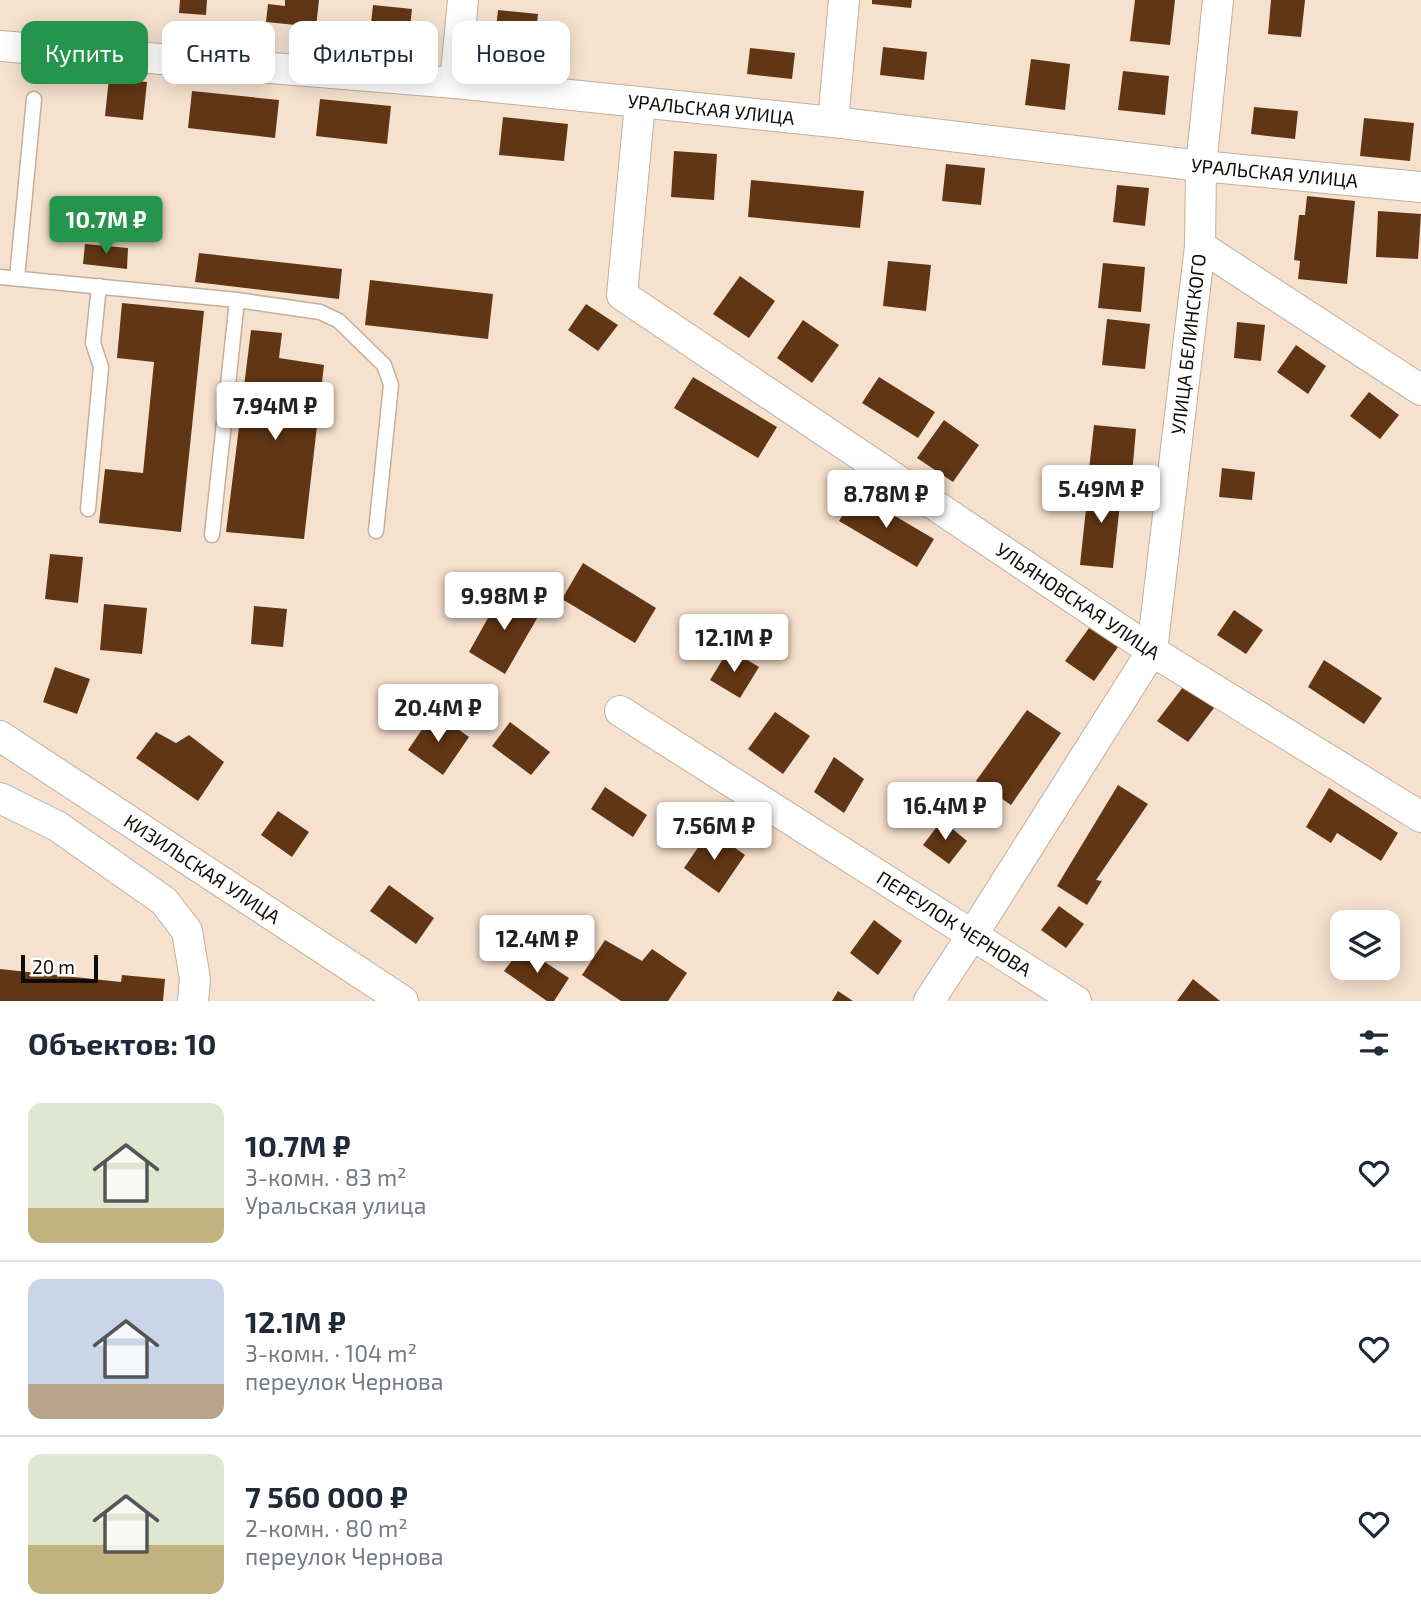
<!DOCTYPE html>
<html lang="ru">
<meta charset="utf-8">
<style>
body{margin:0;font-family:"Exo 2",sans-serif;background:#f6f6f7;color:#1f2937;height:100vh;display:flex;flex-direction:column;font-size:26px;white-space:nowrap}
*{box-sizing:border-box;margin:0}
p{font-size:23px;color:#747a83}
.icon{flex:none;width:38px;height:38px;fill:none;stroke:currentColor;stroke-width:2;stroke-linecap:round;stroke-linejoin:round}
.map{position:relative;height:1001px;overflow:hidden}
.sheet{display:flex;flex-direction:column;background:#fff;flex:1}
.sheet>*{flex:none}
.banner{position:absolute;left:21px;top:21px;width:700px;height:63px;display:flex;gap:14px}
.tools{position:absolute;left:1330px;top:910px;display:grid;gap:14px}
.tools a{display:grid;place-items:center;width:70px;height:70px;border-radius:14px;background:#fff;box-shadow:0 4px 18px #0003;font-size:35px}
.scale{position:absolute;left:21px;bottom:18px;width:77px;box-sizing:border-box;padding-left:7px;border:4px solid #110b05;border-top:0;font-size:19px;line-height:24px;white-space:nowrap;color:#110b05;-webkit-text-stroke:5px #fff;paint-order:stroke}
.price{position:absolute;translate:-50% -60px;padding:0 16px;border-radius:7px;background:#fff;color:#222;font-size:23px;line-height:46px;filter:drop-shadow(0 2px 4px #0008)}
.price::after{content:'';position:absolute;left:50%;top:42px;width:21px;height:16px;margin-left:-10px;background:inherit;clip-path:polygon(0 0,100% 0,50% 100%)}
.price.active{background:#25944d;color:#fff}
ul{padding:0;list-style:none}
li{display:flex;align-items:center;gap:21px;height:175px;padding:0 28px}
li+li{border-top:2px solid #e0e1e3}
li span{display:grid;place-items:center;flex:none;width:196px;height:140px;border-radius:14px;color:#555}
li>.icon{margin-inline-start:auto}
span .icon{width:84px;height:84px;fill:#fffc;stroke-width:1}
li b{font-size:30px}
h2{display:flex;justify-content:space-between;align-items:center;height:84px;padding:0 28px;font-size:30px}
.pill{padding:0 24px;border-radius:14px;background:#fff;box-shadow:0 4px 18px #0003;font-size:24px;line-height:63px}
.pill.active{background:#25944d;color:#fff}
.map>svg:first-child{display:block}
.building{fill:#613614}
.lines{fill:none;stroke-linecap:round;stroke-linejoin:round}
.lane-casing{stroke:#c2af9c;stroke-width:17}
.street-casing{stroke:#c2af9c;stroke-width:32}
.lane{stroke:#fff;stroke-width:14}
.street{stroke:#fff;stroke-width:30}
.labels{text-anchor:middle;stroke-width:7;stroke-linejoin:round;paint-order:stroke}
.street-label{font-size:19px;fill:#110b05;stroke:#fff}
</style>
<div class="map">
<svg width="1421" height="1001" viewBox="0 0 1421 1001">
<rect width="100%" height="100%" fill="#f6e1ce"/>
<path class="building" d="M180,0h27l-1,15 -27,-2z
M285,0h34l-3,27 -50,-5 2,-18 17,2z
M872,0h40l-1,8 -39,-4z
M1135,0h40l-5,45 -40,-4z
M1271,0h34l-4,37 -33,-3z
M373,5l39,4 -3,28 -39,-4z
M498,10l40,4 -4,38 -40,-5z
M883,47l44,5 -3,28 -44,-5z
M750,48l45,5 -3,26 -45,-5z
M1031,59l39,5 -5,46 -40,-5z
M1123,71l46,5 -4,39 -47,-5z
M109,78l38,4 -4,38 -38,-4z
M192,91l87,9 -4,38 -87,-10z
M320,99l71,7 -4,38 -71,-8z
M1254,107l44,4 -3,28 -44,-5z
M503,117l65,7 -4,37 -65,-6z
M1364,118l50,5 -4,38 -50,-5z
M674,151l43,3 -3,46 -43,-3z
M946,164l39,4 -4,37 -39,-4z
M751,180l113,11 -4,37 -112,-11z
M1117,185l32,3 -4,38 -32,-4z
M1307,196l48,5 -8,83 -49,-5 2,-18 -6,-1 5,-45h6z
M1378,211l43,3 -3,45 -42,-2z
M85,244l43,4 -1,21 -44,-5z
M199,253l143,16 -3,30 -144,-17z
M888,261l43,4 -5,46 -43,-5z
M1103,263l42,4 -4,45 -43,-4z
M740,276l35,25 -26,37 -36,-24z
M370,280l123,14 -5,45 -123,-14z
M122,303l82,8 -23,221 -82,-9 6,-54 38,4 11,-111 -37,-4z
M586,304l32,21 -20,26 -30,-21z
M1107,319l43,5 -5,45 -43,-4z
M803,320l36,25 -27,38 -35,-25z
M1237,322l28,3 -4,36 -27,-3z
M251,330l31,3 -3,25 45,7 -20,174 -78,-7z
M1296,345l30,21 -18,28 -31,-22z
M693,377l84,50 -19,31 -84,-50z
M879,377l56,35 -17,26 -56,-35z
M1369,392l30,23 -19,24 -30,-23z
M944,420l35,25 -26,37 -36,-24z
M1094,425l42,4 -4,46 -43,-5z
M1222,468l33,4 -3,28 -33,-3z
M1089,481l33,4 -9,83 -33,-3z
M856,493l78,46 -17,28 -78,-46z
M50,554l33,3 -5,46 -33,-4z
M583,563l73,45 -21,35 -73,-44z
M503,591l37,22 -35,61 -36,-22z
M104,604l43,4 -5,46 -42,-4z
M254,606l33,3 -4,38 -32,-3z
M1234,610l29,20 -17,24 -29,-19z
M1089,628l29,19 -24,34 -29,-20z
M729,649l30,18 -19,31 -30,-18z
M1324,660l58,38 -18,26 -56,-37z
M55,667l35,12 -13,35 -34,-12z
M1183,687l31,21 -26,34 -31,-21z
M1027,710l34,23 -50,72 -35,-24z
M434,712l35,25 -26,38 -35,-25z
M775,712l35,24 -27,38 -35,-25z
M510,722l40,30 -19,23 -39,-29z
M156,732l20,11 13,-8 35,27 -26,39 -62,-43z
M834,757l30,22 -20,34 -30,-21z
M1118,785l30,19 -52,76 6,1 -15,24 -30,-19z
M605,787l42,28 -14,22 -42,-28z
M1329,788l69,45 -17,28 -44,-28 -6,10 -25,-16z
M278,811l31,21 -17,25 -31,-22z
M942,820l25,21 -18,23 -26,-19z
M710,830l35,25 -26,38 -35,-25z
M389,885l45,33 -18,26 -46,-33z
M1059,906l25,18 -18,24 -25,-18z
M874,920l28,21 -24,34 -28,-22z
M605,940l37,21 10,-12 35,24 -19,28h-47l-39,-26z
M522,947l47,31 -15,23h-7l-43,-30z
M0,969l121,13 1,-7 43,4 -2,22h-163z
M1193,979l27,22h-43z
M838,991l15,10h-21z"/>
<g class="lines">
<defs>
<path id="lane" d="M0,277l237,23 83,12 19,9 45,44 7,20 -15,146
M17,278l17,-179
M88,509l13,-142 -8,-24 6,-57
M212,535l25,-235"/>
<g id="street">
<path id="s1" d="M0,46l455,37 378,39 368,44 220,21"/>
<path d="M455,83l8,-83"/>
<path id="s2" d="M640,103l-18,192 530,356 269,166"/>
<path d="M833,122l11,-122"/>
<path d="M1200,246l221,144"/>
<path id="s3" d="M620,711l456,290"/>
<path id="s4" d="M0,736l403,265"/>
<path d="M0,798l57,28 107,75 23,30 8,48 -2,22"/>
<path id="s5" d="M929,1001l44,-67 179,-283 48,-405 1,-80 17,-166"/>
</g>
</defs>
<use href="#lane" class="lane-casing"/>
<use href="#street" class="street-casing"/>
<use href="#lane" class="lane"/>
<use href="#street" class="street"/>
</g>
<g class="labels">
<g class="street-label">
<text dy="7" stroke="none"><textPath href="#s1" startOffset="714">УРАЛЬСКАЯ УЛИЦА</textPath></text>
<text dy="7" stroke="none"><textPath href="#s1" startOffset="1281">УРАЛЬСКАЯ УЛИЦА</textPath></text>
<text dy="7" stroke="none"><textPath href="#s5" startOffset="724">УЛИЦА БЕЛИНСКОГО</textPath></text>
<text dy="7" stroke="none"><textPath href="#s2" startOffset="742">УЛЬЯНОВСКАЯ УЛИЦА</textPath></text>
<text dy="7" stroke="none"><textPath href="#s4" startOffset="242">КИЗИЛЬСКАЯ УЛИЦА</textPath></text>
<text dy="7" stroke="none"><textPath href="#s3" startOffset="396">ПЕРЕУЛОК ЧЕРНОВА</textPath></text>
</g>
</g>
</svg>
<div class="tools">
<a><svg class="icon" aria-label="layers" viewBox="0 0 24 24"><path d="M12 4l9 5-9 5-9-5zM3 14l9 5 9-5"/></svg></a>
</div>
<div class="scale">20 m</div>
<b class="price active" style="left:106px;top:256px">10.7M ₽</b>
<b class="price" style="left:275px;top:442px">7.94M ₽</b>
<b class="price" style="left:1101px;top:525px">5.49M ₽</b>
<b class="price" style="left:886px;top:530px">8.78M ₽</b>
<b class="price" style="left:504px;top:632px">9.98M ₽</b>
<b class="price" style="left:734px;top:674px">12.1M ₽</b>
<b class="price" style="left:438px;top:744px">20.4M ₽</b>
<b class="price" style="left:945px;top:842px">16.4M ₽</b>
<b class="price" style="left:714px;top:862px">7.56M ₽</b>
<b class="price" style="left:537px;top:975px">12.4M ₽</b>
<div class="banner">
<a class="pill active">Купить</a>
<a class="pill">Снять</a>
<a class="pill">Фильтры</a>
<a class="pill">Новое</a>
</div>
</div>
<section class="sheet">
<h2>Объектов: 10<svg class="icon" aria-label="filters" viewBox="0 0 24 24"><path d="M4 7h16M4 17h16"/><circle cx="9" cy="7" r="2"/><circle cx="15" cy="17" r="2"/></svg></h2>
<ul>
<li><span style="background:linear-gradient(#dfe7d0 75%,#c2b280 0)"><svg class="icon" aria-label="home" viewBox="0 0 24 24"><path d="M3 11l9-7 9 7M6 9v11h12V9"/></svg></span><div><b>10.7M ₽</b><p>3-комн. · 83 m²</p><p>Уральская улица</p></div><svg class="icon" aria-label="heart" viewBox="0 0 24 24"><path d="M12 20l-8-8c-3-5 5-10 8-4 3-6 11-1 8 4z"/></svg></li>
<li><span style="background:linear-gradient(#c9d6e8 75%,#b9a48a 0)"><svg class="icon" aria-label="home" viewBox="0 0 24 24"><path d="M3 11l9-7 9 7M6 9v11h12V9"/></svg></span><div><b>12.1M ₽</b><p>3-комн. · 104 m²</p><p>переулок Чернова</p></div><svg class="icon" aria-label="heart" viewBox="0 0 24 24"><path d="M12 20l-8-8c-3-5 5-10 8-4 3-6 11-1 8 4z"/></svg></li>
<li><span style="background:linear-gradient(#dfe7d0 65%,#c2b280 0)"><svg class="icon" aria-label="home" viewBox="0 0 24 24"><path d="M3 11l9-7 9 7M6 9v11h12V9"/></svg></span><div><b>7 560 000 ₽</b><p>2-комн. · 80 m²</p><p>переулок Чернова</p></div><svg class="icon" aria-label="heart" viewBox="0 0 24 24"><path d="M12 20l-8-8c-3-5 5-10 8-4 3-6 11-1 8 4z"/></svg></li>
</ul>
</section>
